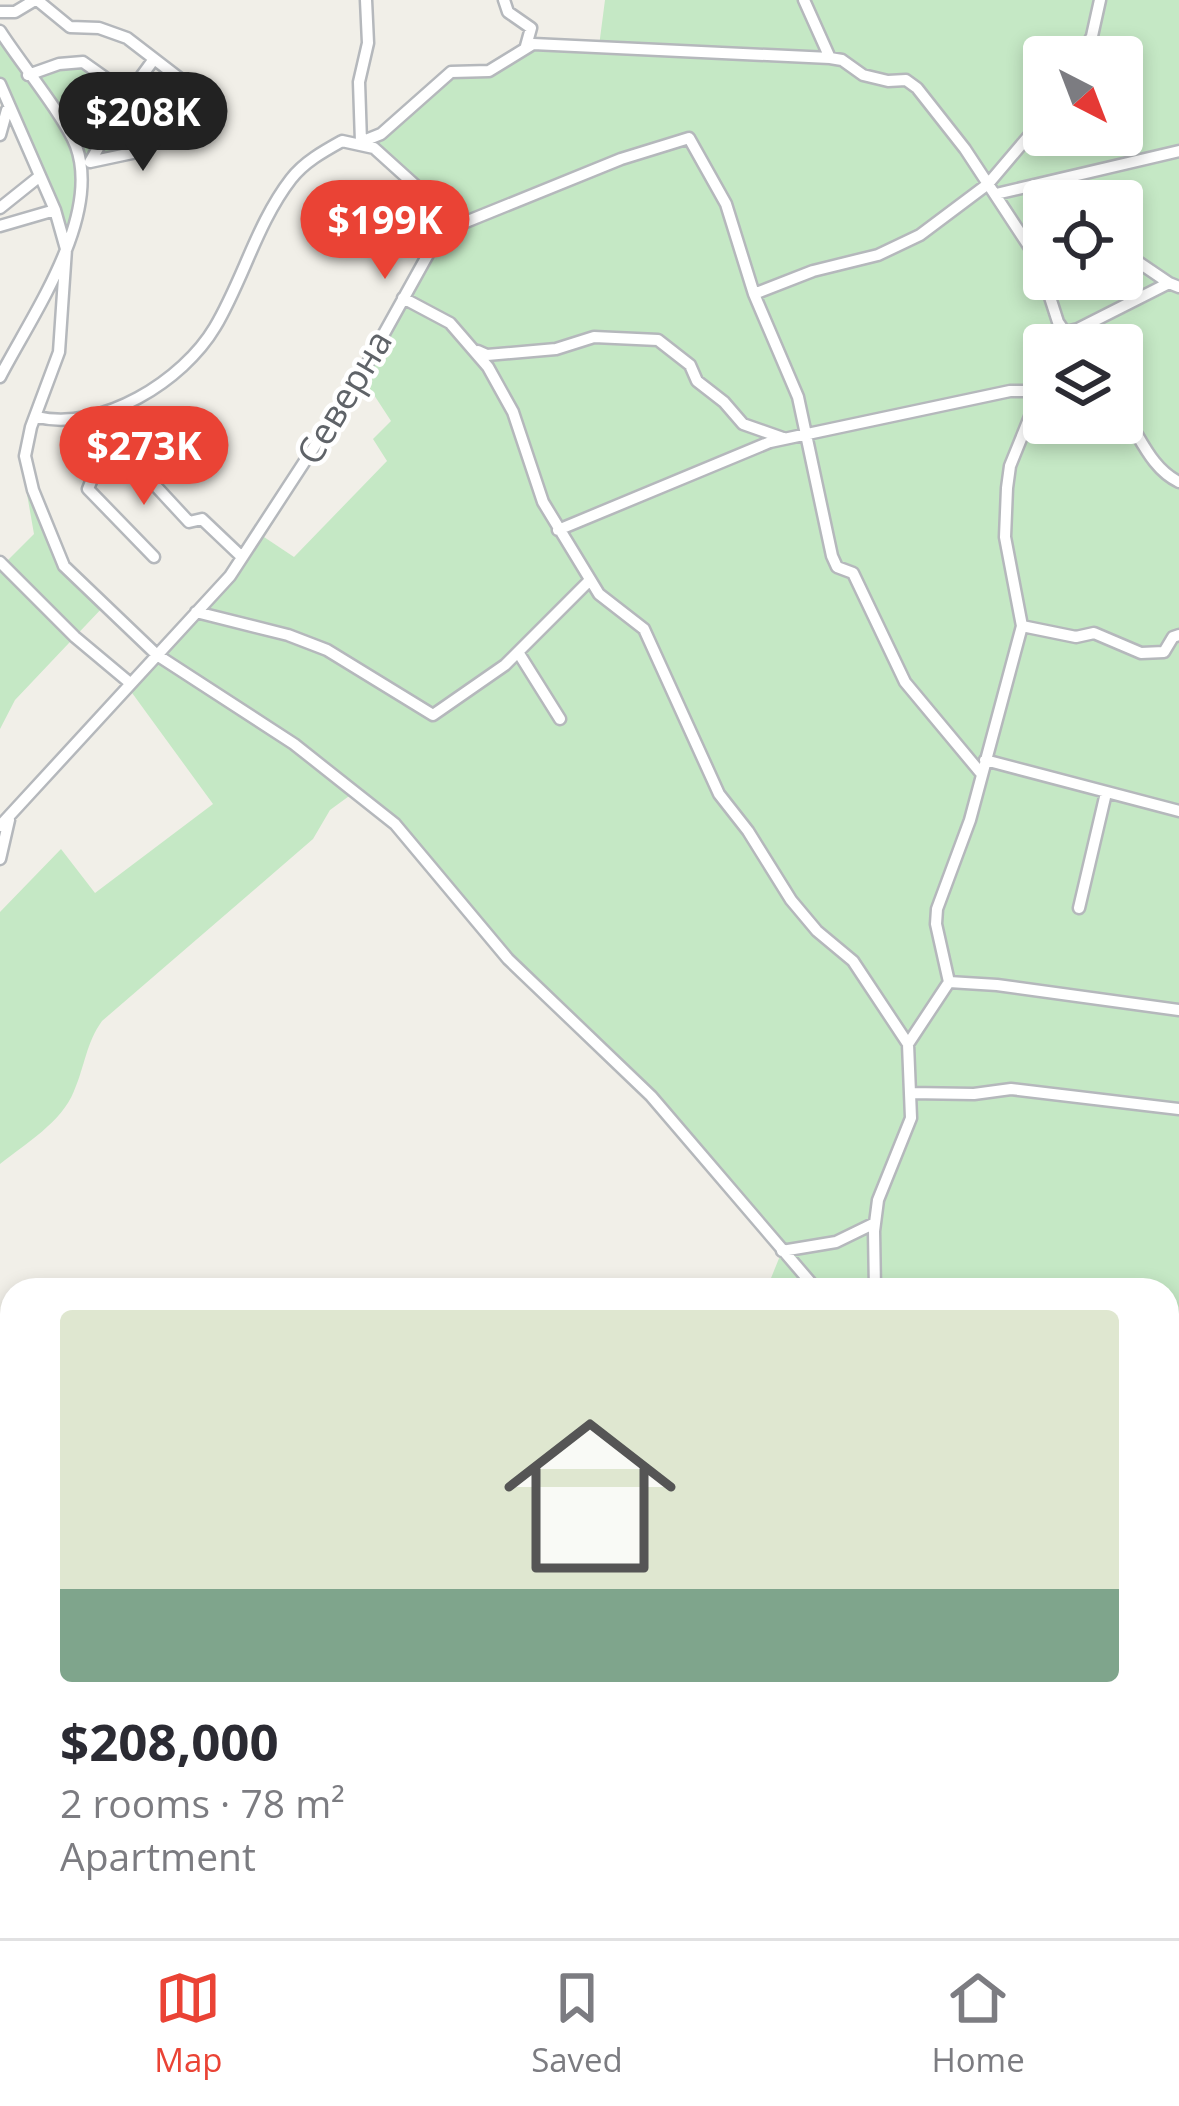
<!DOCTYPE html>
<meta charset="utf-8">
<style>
body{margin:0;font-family:"Open Sans",sans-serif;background:#f7f7f7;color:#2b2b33;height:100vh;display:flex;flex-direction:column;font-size:45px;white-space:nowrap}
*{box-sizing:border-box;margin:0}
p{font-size:39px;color:#7c7c81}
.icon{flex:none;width:66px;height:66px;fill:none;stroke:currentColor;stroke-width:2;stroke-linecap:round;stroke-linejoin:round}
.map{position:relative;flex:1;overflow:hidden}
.panel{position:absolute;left:0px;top:1278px;width:1179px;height:660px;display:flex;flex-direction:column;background:#fff;border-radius:36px 36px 0 0;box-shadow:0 6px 18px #0003}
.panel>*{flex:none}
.needle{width:78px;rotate:138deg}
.buttons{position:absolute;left:1023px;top:36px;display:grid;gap:24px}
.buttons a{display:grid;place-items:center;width:120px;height:120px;border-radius:12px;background:#fff;box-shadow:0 6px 18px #0003;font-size:60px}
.price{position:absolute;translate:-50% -102px;padding:0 27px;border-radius:42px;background:#ea4335;color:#fff;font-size:39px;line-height:78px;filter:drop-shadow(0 3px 6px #0008)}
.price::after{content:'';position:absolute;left:50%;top:72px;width:36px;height:27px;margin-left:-18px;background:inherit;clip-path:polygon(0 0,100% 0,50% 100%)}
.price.current{background:#222;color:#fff}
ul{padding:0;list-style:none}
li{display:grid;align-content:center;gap:24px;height:636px;padding:0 60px}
li span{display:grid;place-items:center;height:372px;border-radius:12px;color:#555}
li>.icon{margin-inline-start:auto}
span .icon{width:216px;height:216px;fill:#fffc;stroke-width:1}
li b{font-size:51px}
.tab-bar{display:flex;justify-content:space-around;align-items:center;height:168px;border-top:3px solid #e1e1e2;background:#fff;font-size:33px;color:#7c7c81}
.tab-bar a{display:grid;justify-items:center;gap:6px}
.tab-bar .current{color:#ea4335}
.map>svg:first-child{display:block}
.green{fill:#c5e8c5;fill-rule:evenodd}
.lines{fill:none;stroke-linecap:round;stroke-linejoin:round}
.minor-casing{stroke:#b5b8bc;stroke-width:15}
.major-casing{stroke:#f2c960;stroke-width:18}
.minor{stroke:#fff;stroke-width:10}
.major{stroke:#fff2af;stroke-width:14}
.labels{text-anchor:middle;stroke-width:9;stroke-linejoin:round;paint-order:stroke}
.street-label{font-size:36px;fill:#5f6368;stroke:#fff}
</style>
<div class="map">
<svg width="1179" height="1938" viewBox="0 0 1179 1938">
<rect width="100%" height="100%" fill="#f1efe8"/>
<path class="green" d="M605,0h574v1938h-59l-6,-12h53v-636h-393l-5,-7 13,-32 -108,-129 -117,-114 -201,-217 -26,19 -17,29 -211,182c-16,22 -17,45 -28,70 -12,31 -49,53 -74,73v-252l61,-63 34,44 118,-89 -86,-118 103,-110 28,-43 36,24 93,-96 -14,-22 18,-18 -30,-46 75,-143 -3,-26 -72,-64 20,-8 70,-62 38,-1 37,-25h73zM1044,57h78v78h-78zM1044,201h78v78h-78zM1044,345h78v78h-78z
M0,31l28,44 55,-13 41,29 1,10 13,5 -7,30 6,16 -56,12 2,16 -17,69 -66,-165z
M33,490l31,76 40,40 -89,94 -15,29v-167l4,2 30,-30 -7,-40z
M0,1799l12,17v110h74l8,12h-94z
M111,1926h245l-11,12h-226z"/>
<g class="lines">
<defs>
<path id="minor" d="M37,0l33,27 29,1 28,10 52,40
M366,0l2,43 -9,39 2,60 20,-8 70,-62 38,-1 44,-27 297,14 12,2 21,15 25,6 18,-1 11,8 48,61 73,111 20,62 16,23
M504,0l4,12 23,16 -5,18
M804,0l26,58
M0,12h15l20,-12
M0,31c19,30 65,86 76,115 26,71 -44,169 -76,231
M1081,57l11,-21 8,-36
M28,75l31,-11 24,-2 41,29
M0,84l55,126 11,39 -7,103 -28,75 -6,29 8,34 31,76 93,89 137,89 101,80 113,135 143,137 166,194
M0,135l7,-25
M90,162l35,-61 -1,-10 11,-6 19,-26
M90,162l47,-10 30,-34
M996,194l183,-43
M0,208l40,-32
M0,226l55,-16
M436,234l185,-75 68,-21 37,66 28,90 44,103 34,159 5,11 16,6 52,109 75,90
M1122,251l47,32
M754,294l59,-23 65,-16 42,-20 68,-51 56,-66
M403,298l47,25 38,44 25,45 30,90 56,92 45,35 75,165 29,37 43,69 26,31 36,30 55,83
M1062,333l16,-4 91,-46 10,4
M478,351l9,4 69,-6 38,-12 64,3 32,25 7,16 27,21 19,22 40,14
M121,408l11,43 20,21 -1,9 38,41 13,-3 40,38
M1122,411c18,24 28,57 57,71
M130,443l-38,36 -4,10 66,68
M558,530l212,-88 240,-51h30
M0,562l75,75 55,46
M196,612l92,23 39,15 106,65 72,-50 84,-84
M1022,626l54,11 18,-4 47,20 23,-1 9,-15 6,-2
M518,652l42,67
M985,760l194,51
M0,826l230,-250 131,-201 70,-126 7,-28 -12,-26 -52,-47 -32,-7c-18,10 -38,21 -51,38 -34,44 -48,101 -76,148 -32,54 -114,105 -178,90
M0,859l9,-39
M1079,908l27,-115
M949,982l48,3 182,25
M910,1093l64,1 37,-5 168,20
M782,1251l54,-9 39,-19
M875,1290l-1,-59 4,-31 33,-82 -3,-74 41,-62 -13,-58 1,-15 33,-89 52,-194 -17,-89 2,-49 3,-22 34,-84
M0,1640l12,-13
M1167,1905l12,25"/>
<path id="major" d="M0,1780l12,18
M0,1799l12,17
M86,1926l8,12
M99,1926l9,12"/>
</defs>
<use href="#minor" class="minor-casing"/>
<use href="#major" class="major-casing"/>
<use href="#minor" class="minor"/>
<use href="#major" class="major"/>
</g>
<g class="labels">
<g class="street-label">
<text transform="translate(344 397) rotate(-59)" y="13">Северна</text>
</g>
</g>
</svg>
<div class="buttons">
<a><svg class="needle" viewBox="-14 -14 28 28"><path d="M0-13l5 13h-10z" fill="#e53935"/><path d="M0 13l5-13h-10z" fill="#7c7c81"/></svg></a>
<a><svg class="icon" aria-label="locate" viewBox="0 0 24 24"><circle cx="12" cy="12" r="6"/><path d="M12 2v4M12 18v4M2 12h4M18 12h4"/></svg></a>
<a><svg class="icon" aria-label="layers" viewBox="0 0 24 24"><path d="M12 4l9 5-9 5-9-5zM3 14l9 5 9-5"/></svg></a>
</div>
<b class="price current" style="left:143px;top:174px">$208K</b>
<b class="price" style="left:385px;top:282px">$199K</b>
<b class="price" style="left:144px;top:508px">$273K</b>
<section class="panel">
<ul>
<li><span style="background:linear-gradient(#dfe7d0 75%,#7fa58c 0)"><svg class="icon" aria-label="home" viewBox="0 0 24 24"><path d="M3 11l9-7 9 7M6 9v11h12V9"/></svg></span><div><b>$208,000</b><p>2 rooms · 78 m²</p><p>Apartment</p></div></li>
</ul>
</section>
</div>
<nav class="tab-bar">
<a class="current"><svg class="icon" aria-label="map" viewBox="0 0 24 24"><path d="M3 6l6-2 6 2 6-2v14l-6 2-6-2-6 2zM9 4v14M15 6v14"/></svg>Map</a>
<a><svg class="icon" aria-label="saved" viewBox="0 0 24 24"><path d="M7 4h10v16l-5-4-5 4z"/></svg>Saved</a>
<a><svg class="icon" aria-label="home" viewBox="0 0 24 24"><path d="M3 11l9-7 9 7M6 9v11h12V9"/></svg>Home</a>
</nav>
